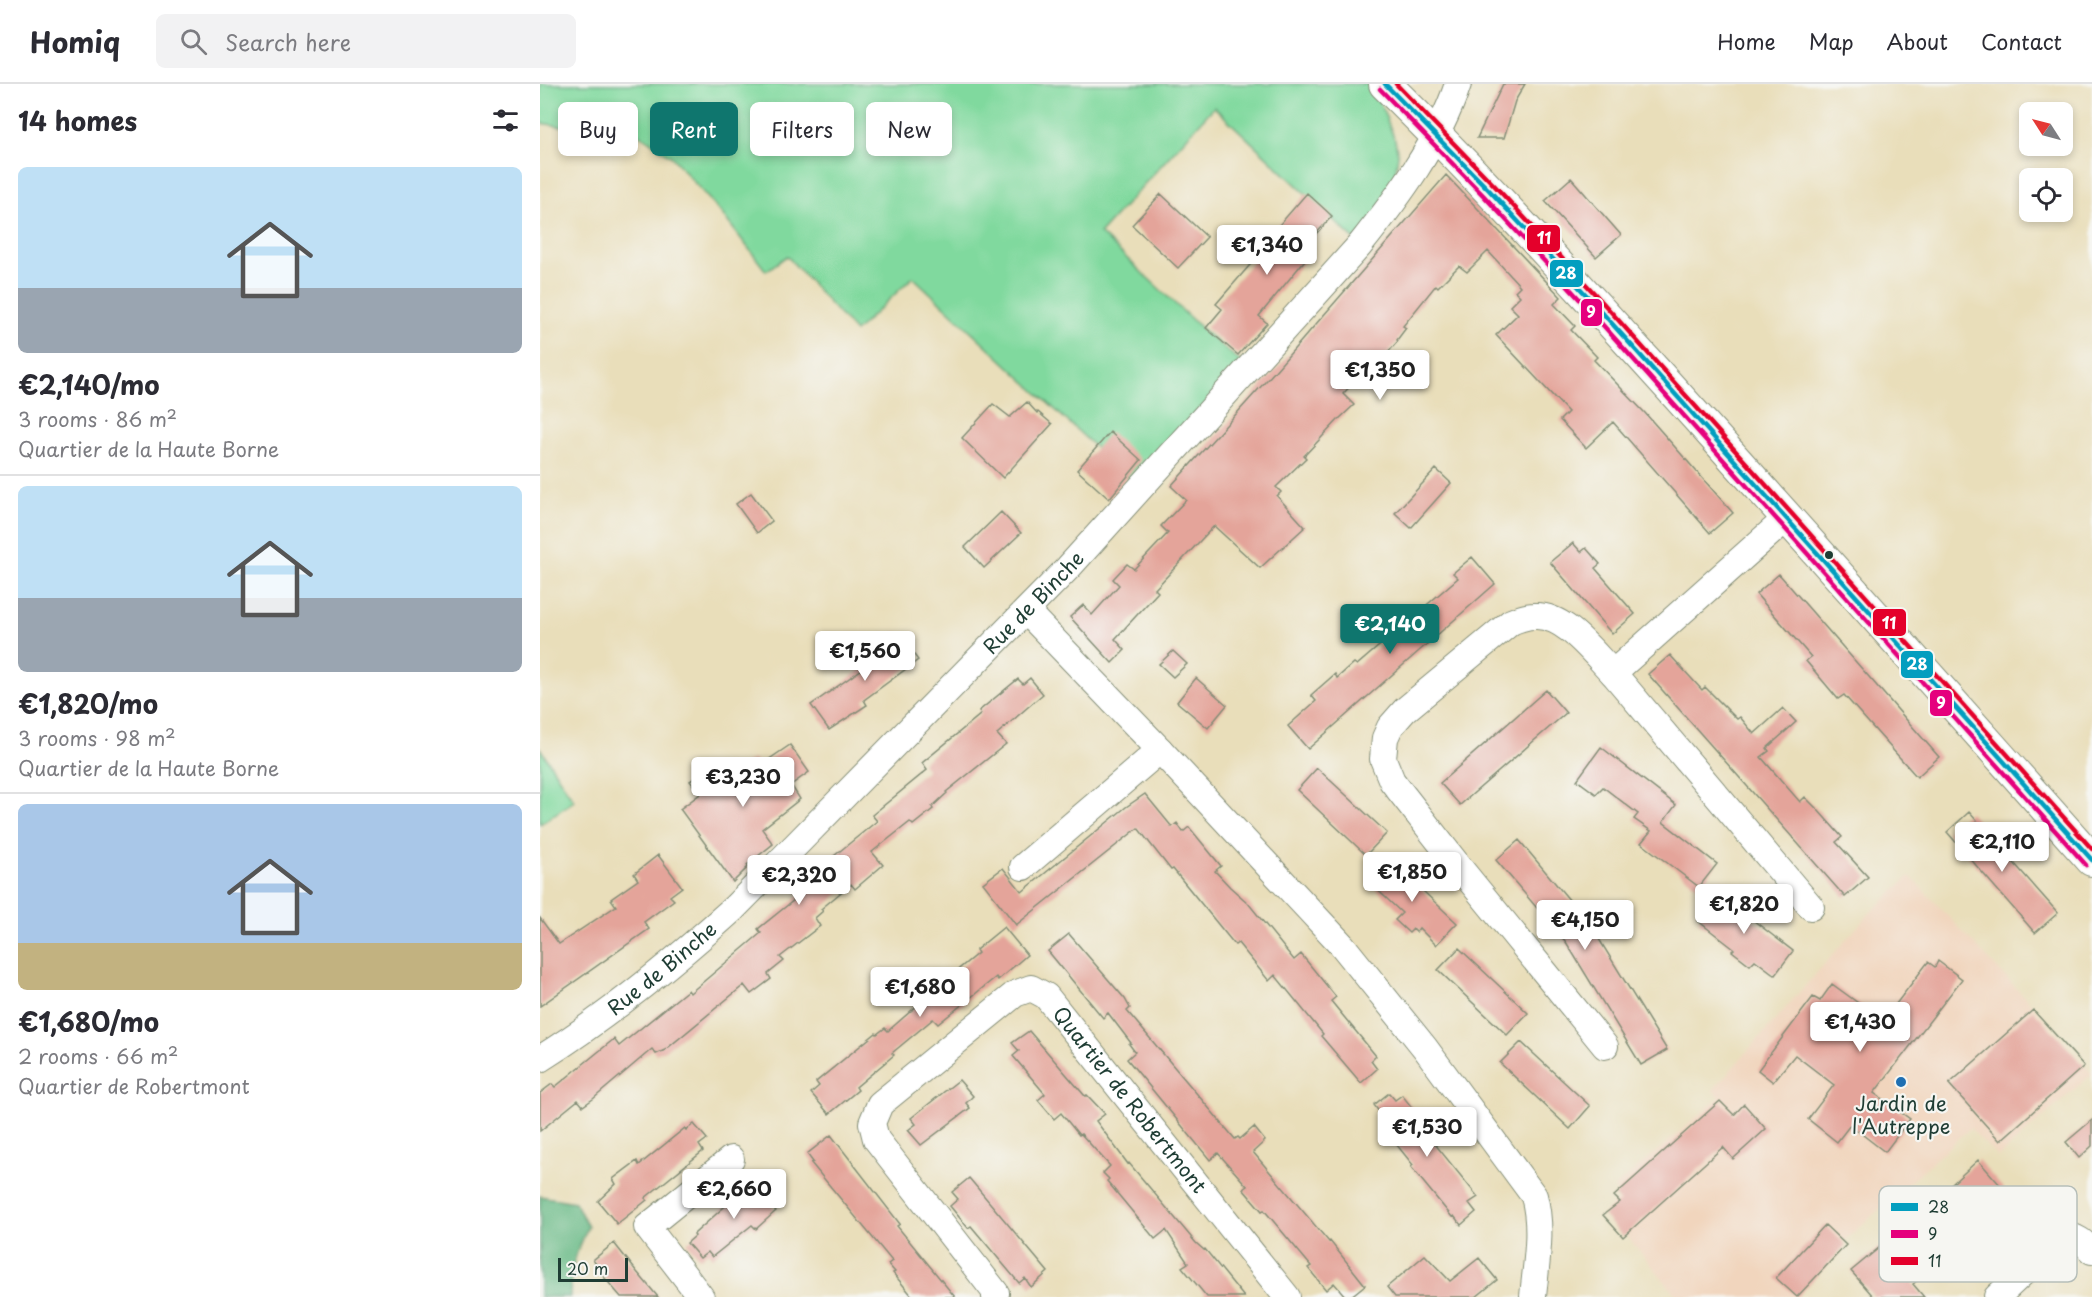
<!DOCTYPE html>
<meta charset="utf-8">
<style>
body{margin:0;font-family:"Playpen Sans",sans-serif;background:#f2f2f3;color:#2b2b33;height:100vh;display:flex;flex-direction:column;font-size:22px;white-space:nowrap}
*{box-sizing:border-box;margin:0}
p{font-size:20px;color:#7c7c81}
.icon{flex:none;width:33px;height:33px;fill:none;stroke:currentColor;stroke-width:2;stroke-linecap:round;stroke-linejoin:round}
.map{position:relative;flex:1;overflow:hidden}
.side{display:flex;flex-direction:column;background:#fff;width:540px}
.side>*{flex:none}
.top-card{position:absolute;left:18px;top:18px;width:570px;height:54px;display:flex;gap:12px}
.needle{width:39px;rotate:306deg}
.buttons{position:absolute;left:1479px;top:18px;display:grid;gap:12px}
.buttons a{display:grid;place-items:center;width:54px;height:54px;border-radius:9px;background:#fff;box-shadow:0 3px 9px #0003;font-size:30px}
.scale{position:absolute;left:18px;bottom:15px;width:70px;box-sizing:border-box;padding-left:6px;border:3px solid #1f3d34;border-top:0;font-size:16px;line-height:21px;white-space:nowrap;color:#1f3d34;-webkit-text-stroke:4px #f6f6f2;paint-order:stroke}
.price{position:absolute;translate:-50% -51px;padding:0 14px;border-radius:6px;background:#fff;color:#222;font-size:20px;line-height:39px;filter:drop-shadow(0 2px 3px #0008)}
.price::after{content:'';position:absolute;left:50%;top:36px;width:18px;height:14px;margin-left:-9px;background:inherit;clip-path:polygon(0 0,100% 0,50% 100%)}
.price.selected{background:#0f766e;color:#fff}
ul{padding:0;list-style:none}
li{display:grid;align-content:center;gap:12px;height:318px;padding:0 18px}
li+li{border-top:2px solid #e1e1e2}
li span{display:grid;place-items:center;height:186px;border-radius:9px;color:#555}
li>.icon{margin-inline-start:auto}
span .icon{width:108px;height:108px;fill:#fffc;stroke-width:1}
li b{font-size:26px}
h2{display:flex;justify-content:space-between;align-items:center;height:72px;padding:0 18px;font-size:26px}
.pill{padding:0 21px;border-radius:9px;background:#fff;box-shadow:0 3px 9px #0003;font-size:21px;line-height:54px}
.pill.selected{background:#0f766e;color:#fff}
header{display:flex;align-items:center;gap:36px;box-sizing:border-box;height:84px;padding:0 30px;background:#fff;border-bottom:2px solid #e1e1e2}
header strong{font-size:28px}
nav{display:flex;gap:33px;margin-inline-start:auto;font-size:21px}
.search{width:420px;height:54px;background:#f2f2f3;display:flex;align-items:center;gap:15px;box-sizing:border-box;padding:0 21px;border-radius:9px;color:#7c7c81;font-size:22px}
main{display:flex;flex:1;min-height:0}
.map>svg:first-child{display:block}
.built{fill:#f1d5bd}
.green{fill:#80d99e;stroke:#508b69;stroke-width:1.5}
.forest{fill:#68b985;stroke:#447b5c;stroke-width:1.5}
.building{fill:#e4a49a}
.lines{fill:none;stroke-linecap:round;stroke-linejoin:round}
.minor-casing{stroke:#848e77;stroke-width:28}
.tertiary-casing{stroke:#848e77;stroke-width:34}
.minor{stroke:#fff;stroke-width:26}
.tertiary{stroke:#fff;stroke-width:32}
.bus-1-casing{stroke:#f6f6f2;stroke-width:9}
.bus-2-casing{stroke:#f6f6f2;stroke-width:9}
.bus-3-casing{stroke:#f6f6f2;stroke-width:9}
.bus-1{stroke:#039ebf;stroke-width:4.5}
.bus-2{stroke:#e5007d;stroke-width:4.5}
.bus-3{stroke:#e4002b;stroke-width:4.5}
.bus-dot{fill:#1f3d34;stroke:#f6f6f2;stroke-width:2}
.poi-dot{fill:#1f6fb2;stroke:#f6f6f2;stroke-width:2}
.labels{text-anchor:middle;stroke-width:4.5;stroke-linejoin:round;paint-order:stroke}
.street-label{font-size:20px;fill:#1f3d34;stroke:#f6f6f2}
.poi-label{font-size:20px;fill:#1f3d34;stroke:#f6f6f2}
.key{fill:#f6f6f2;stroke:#b6beb9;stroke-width:1.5}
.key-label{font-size:16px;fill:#1f3d34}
.line-badge{stroke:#f6f6f2;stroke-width:2}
.badge-label{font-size:16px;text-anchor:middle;font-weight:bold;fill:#fff}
</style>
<header>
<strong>Homiq</strong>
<div class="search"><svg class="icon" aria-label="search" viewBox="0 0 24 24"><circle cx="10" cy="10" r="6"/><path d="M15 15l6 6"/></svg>Search here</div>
<nav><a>Home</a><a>Map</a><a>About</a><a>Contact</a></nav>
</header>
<main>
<section class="side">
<h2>14 homes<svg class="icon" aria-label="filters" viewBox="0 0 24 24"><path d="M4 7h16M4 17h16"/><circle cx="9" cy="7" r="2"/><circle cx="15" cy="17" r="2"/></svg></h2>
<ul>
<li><span style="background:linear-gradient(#bfe0f5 65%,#9aa5b1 0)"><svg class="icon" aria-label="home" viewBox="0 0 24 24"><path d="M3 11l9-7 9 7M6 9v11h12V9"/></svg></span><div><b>€2,140/mo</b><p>3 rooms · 86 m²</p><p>Quartier de la Haute Borne</p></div></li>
<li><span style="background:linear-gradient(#bfe0f5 60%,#9aa5b1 0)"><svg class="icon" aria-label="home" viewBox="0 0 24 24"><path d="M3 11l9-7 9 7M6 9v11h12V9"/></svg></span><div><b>€1,820/mo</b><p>3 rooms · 98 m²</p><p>Quartier de la Haute Borne</p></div></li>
<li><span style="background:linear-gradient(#a9c7e8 75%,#c2b280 0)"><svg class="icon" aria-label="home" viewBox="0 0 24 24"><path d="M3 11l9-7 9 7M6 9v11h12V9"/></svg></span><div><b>€1,680/mo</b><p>2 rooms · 66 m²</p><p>Quartier de Robertmont</p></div></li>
</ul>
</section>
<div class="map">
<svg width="1552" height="1213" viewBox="0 0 1552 1213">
<rect width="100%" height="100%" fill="#f6f6f2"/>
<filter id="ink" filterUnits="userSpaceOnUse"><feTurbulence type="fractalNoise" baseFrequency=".0167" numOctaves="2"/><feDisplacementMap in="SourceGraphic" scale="12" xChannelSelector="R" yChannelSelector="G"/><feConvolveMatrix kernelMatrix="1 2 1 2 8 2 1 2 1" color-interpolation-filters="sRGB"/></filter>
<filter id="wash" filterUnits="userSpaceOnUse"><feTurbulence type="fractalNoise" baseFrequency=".008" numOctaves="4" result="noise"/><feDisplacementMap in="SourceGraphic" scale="24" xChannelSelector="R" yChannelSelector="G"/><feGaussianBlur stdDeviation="1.35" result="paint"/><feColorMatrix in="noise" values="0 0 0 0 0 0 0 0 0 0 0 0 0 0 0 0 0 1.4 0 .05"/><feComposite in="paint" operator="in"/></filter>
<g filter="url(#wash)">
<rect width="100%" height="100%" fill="#e9deba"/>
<path class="built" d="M1370,792l123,130 59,68 -94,83 -28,-29 -126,113 -45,48 -5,8h-116l-72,-86 15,-14 -7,-9 106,-91 -7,-7 155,-175z"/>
<path class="green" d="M0,0h845l-8,11 18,45 3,15 -3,21 -35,69 -146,-138 -114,126 102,96 47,40 -109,120 -227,-212 -58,55 -68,-76 -21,15 -44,-57 -50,-57 -32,-22 -32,-2 -68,-10z
M0,664l34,53 -34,23z"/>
<path class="forest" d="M0,1112l35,6 13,25c-13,27 -17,40 -18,70h-30z"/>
<g id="blocks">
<path class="building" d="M963,0h22l-10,17 -11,37h-27z
M906,91l115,122 -7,7 21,22 -4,4 26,27 -3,3 51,53 88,100 -23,20 -97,-111 -27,26 -26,-28 8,-8 -72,-77 22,-21 -8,-8 10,-10 -5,-5 5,-5 -32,-35 -21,21 -8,-6 -21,21 -2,-2 -33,41 3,2 -9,12 1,1 -20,23 -4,-4 -31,34 11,11 -15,14 -35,37 2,2 -30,29 5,5 -4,4 28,31 -45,41 -46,-42 -59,63 3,3 -43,47 10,11 -13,13 -42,-46 13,-12 9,10 27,-30 -6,-6 14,-15 7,5 34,-36 -7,-7 25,-26 -15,-14 104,-115z
M1031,94l50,57 -25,22 -51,-56z
M767,109l25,23 -34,38 7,6 -46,56 8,7 -29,32 -32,-27 16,-19 -6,-5 40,-46 -3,-3z
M621,110l46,43 -29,31 -46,-43z
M487,318l10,11 1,-1 14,12 -49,54 -41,-40 31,-34 17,13z
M570,348l31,28 -32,39 -32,-29z
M896,385l15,14 -40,45 -16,-15z
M211,409l21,28 -15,12 -21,-29z
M461,428l20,21 -37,35 -19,-21z
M1033,459l8,9 5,-4 14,16 -5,4 40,46 -23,20 -62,-72z
M932,473l23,27 -187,165 -20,-23 28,-25 -5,-6 24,-21 2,4 17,-15 3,2 101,-87 -5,-5z
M1239,490l160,183 -22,20 -73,-82 -6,4 -32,-38 5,-4 -55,-63z
M357,548l21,28 -54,40 3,5 -38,25 -18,-25 61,-43 -6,-7z
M633,567l14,13 -14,13 -14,-13z
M1130,571l32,35 3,-3 32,32 3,-2 14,17 29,-26 13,14 -29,26 2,3 -8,6 39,45 5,-5 12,12 25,28 -6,5 32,35 -23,20 -197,-223z
M490,594l13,16 -46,40 9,10 -60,48 1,1 -15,14 1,2 -20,16 -3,-3 -38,30 11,13 -28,24 -4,-5 -30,25 2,2 -8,7 5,8 -40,31 4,4 -16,13 3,5 -20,15 -7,-9 -79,65 -9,4 -4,-5 -59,50 -10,7 -5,-6 -38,31v-38l12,-9 3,3 59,-48 5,7 69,-56 2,3 71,-60 -3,-4 56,-45 -6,-7 69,-56 -5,-6 55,-45 -5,-7 59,-49 -2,-3 39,-32 5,5z
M656,594l31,27 -19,23 -31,-26z
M1006,606l20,23 -106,92 -20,-22z
M250,661l19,27 -18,13 9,14 -38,30 11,15 -26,21 1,2 -15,15 -53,-73 20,-15 -10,-13 23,-15 8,11 16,-12 3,3 13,-9 6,7z
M1061,663l75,58 -13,17 54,42 -18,23 -58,-44 10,-12 -17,-12 4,-5 -35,-27 -7,7 -19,-14z
M777,684l70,65 -21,22 -69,-65z
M605,710l27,33 5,-4 6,9 6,-5 32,39 -6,5 15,16 18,16 46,57 7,-6 35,43 -5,4 45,55 -5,5 6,8 -16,14 -40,-47 2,-2 -48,-59 -6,6 -31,-38 -3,2 -62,-76 -2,1 -33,-42 -122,97 -33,-42 20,-15 19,24 104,-85z
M1429,728l89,101 -23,20 -88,-101z
M979,756l72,86 76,124 -26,15 -75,-123 -70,-82z
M118,771l24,32 -12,9 4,4 -30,22 5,7 -109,77v-88l19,26 57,-38 -5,-7 27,-19 -4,-6z
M848,774l69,65 -21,22 -17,-17 -3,4 -3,-3 -4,4 -14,-13 7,-7 -35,-33z
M1178,809l75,58 -18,24 -20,-15 -5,5 -18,-14 2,-2 -36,-28 3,-3 -2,-1z
M464,843l23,28 -29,25 -2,-3 -58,47 -5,-5 -41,34 2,2 -38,32 2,3 -29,24 -18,-21 8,-7 -3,-4 60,-49 1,1 8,-6 3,3 32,-28 -5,-9 16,-13 7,5 40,-33 -2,-3z
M529,850l56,65 5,9 -3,3 108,128 3,-2 2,2 14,-12 11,14 -12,11 76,90 1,-1 35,44 -15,12h-4l-12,-14 -8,7 -18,-22 3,-2 -47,-56 -2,1 -19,-22 4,-3 -29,-33 -8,7 -83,-101 8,-7 -6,-8 2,-1 -23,-30 -5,5 -55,-67z
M919,864l69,65 -21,22 -69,-65z
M1398,877l24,18 -88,114 36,26 -25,33 -35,-27 -13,17 -29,-23 26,-34 -39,-30 -22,27 -15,-12 55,-73 7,4 12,-17 51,37 45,-59 7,5z
M1493,926l51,56 -84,75 -51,-57z
M489,947l56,65 2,-1 18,19 -9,7 32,43 1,-1 67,80 8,7 1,-1 39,48h-37l-25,-30 6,-4 -22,-33 -11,9 -48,-58 2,-2 -6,-6 7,-7 -29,-32 -2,1 -18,-22 -7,6 -16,-19 7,-6 -32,-38 6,-5 -7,-8z
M981,958l69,64 -20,23 -70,-66z
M419,996l14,16 -7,7 4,5 -49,37 -13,-15 8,-6 -5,-6z
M849,1009l6,7 7,-5 32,40 -4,3 48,59 -9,6 7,9 -15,13 -7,-9 -2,1 -41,-50 2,-2 -21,-26 5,-3 -23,-31z
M1180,1017l14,14 10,-11 22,25 -33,30 -10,-12 -100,90 -20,-22 17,-13 -6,-6z
M1552,1036v26l-13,12 -13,-16z
M154,1040l13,15 -8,6 4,6 -58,47 2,2 -30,24 -19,-23 18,-17 -3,-5 24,-18 2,4 46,-37 1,2z
M291,1051l69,89 -3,2 58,71h-42l-20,-24 2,-1 -7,-8 4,-3 -81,-98 2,-1 -6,-8z
M1438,1076l54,61 -28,24 -19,-21 -72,60 11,13h-50l-23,-26 29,-24 21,23 71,-61 -21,-24z
M429,1094l79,94 -17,15 -6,-9 -6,5 -48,-57 -3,2 -18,-22 8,-7 -6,-7z
M224,1096l12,15 -8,6 8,10 -20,18 -4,-4 -40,32 -4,-5 -8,6 -13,-15 8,-7 -1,-2 58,-52 3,4z
M1285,1141l21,20 -49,52 -21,-19z
M74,1159l23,29 21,25h-37l-24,-28 2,-1 -6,-8z
M885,1171l25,26 29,-23 18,22 -21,17h-81l-8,-10z"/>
</g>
</g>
<g filter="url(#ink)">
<use href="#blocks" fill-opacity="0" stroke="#848e77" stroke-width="1.5"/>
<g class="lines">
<defs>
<g id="minor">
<path d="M487,528l133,138 182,195 83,103 109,148c9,33 2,67 -1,101"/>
<path d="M1073,589l198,234"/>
<path d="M483,783l137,-117"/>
<path d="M1065,962l-141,-173 -72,-92 -9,-22 2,-21 5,-11 15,-17 106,-88c7,-3 15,-6 23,-6 31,-2 59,37 79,57l175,-156"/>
<path id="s1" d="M0,975c70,-44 133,-96 194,-151l334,-340 292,-323c39,-49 78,-101 98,-161"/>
<path d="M161,1213l-54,-70 84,-68"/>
<path id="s2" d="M455,1213l1,-4 -120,-154 -4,-16 8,-19 135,-110 16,-6 15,8 241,301"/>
<path d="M1457,1213l66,-62c14,1 20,7 29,16"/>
</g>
<path id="tertiary" d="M845,0c94,92 183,191 271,288 147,162 291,325 436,488"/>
</defs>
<use href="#minor" class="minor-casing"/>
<use href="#tertiary" class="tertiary-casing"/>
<use href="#minor" class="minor"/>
<use href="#tertiary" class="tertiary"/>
<defs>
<path id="bus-1" d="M845,0l104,106 101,109 502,561"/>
<path id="bus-2" d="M840,5l103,106 101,109 502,561"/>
<path id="bus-3" d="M856,0l98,101 101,109 497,555"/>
</defs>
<use href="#bus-1" class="bus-1-casing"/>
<use href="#bus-2" class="bus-2-casing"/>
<use href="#bus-3" class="bus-3-casing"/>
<use href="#bus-1" class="bus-1"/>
<use href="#bus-2" class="bus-2"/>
<use href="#bus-3" class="bus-3"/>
</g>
</g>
<circle class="bus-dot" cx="1289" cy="471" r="5"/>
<circle class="poi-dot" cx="1361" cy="998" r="6"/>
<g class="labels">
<g class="street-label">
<text dy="7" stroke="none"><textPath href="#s1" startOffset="674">Rue de Binche</textPath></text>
<text dy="7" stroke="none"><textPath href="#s1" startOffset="152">Rue de Binche</textPath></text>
<text dy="7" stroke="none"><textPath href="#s2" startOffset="578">Quartier de Robertmont</textPath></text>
</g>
<g class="poi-label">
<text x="1361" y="1027">Jardin de<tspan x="1361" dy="23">l'Autreppe</tspan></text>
</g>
</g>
<rect x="1339" y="1102" width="198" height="96" rx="9" class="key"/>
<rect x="1351" y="1119" width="27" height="8" fill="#039ebf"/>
<rect x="1351" y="1146" width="27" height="8" fill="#e5007d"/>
<rect x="1351" y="1173" width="27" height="8" fill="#e4002b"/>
<g class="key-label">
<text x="1388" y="1129">28</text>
<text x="1388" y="1156">9</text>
<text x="1388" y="1183">11</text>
</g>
<g class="line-badge">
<rect x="986" y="140" width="35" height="29" rx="6" fill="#e4002b"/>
<rect x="1009" y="175" width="35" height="29" rx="6" fill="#039ebf"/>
<rect x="1040" y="214" width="23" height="29" rx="6" fill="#e5007d"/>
<rect x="1332" y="524" width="35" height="29" rx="6" fill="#e4002b"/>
<rect x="1360" y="566" width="34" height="29" rx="6" fill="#039ebf"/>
<rect x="1389" y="605" width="24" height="28" rx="6" fill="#e5007d"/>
</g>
<g class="badge-label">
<text x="1004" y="160">11</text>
<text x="1026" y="195">28</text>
<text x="1051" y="234">9</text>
<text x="1349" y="545">11</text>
<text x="1377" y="586">28</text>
<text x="1401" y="625">9</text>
</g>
</svg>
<div class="buttons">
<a><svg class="needle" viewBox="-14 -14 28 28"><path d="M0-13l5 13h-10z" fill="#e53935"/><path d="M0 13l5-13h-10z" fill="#7c7c81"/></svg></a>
<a><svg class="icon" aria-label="locate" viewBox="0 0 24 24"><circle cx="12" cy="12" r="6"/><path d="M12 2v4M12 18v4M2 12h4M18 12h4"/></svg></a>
</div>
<div class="scale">20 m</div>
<b class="price" style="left:727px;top:192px">€1,340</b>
<b class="price" style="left:840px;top:317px">€1,350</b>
<b class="price selected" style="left:850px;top:571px">€2,140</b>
<b class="price" style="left:325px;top:598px">€1,560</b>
<b class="price" style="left:203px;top:724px">€3,230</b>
<b class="price" style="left:1462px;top:789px">€2,110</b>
<b class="price" style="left:872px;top:819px">€1,850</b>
<b class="price" style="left:259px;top:822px">€2,320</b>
<b class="price" style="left:1204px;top:851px">€1,820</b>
<b class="price" style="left:1045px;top:867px">€4,150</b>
<b class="price" style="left:380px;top:934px">€1,680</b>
<b class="price" style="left:1320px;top:969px">€1,430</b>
<b class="price" style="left:887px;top:1074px">€1,530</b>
<b class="price" style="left:194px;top:1136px">€2,660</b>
<div class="top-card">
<a class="pill">Buy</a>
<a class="pill selected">Rent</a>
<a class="pill">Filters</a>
<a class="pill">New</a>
</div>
</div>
</main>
